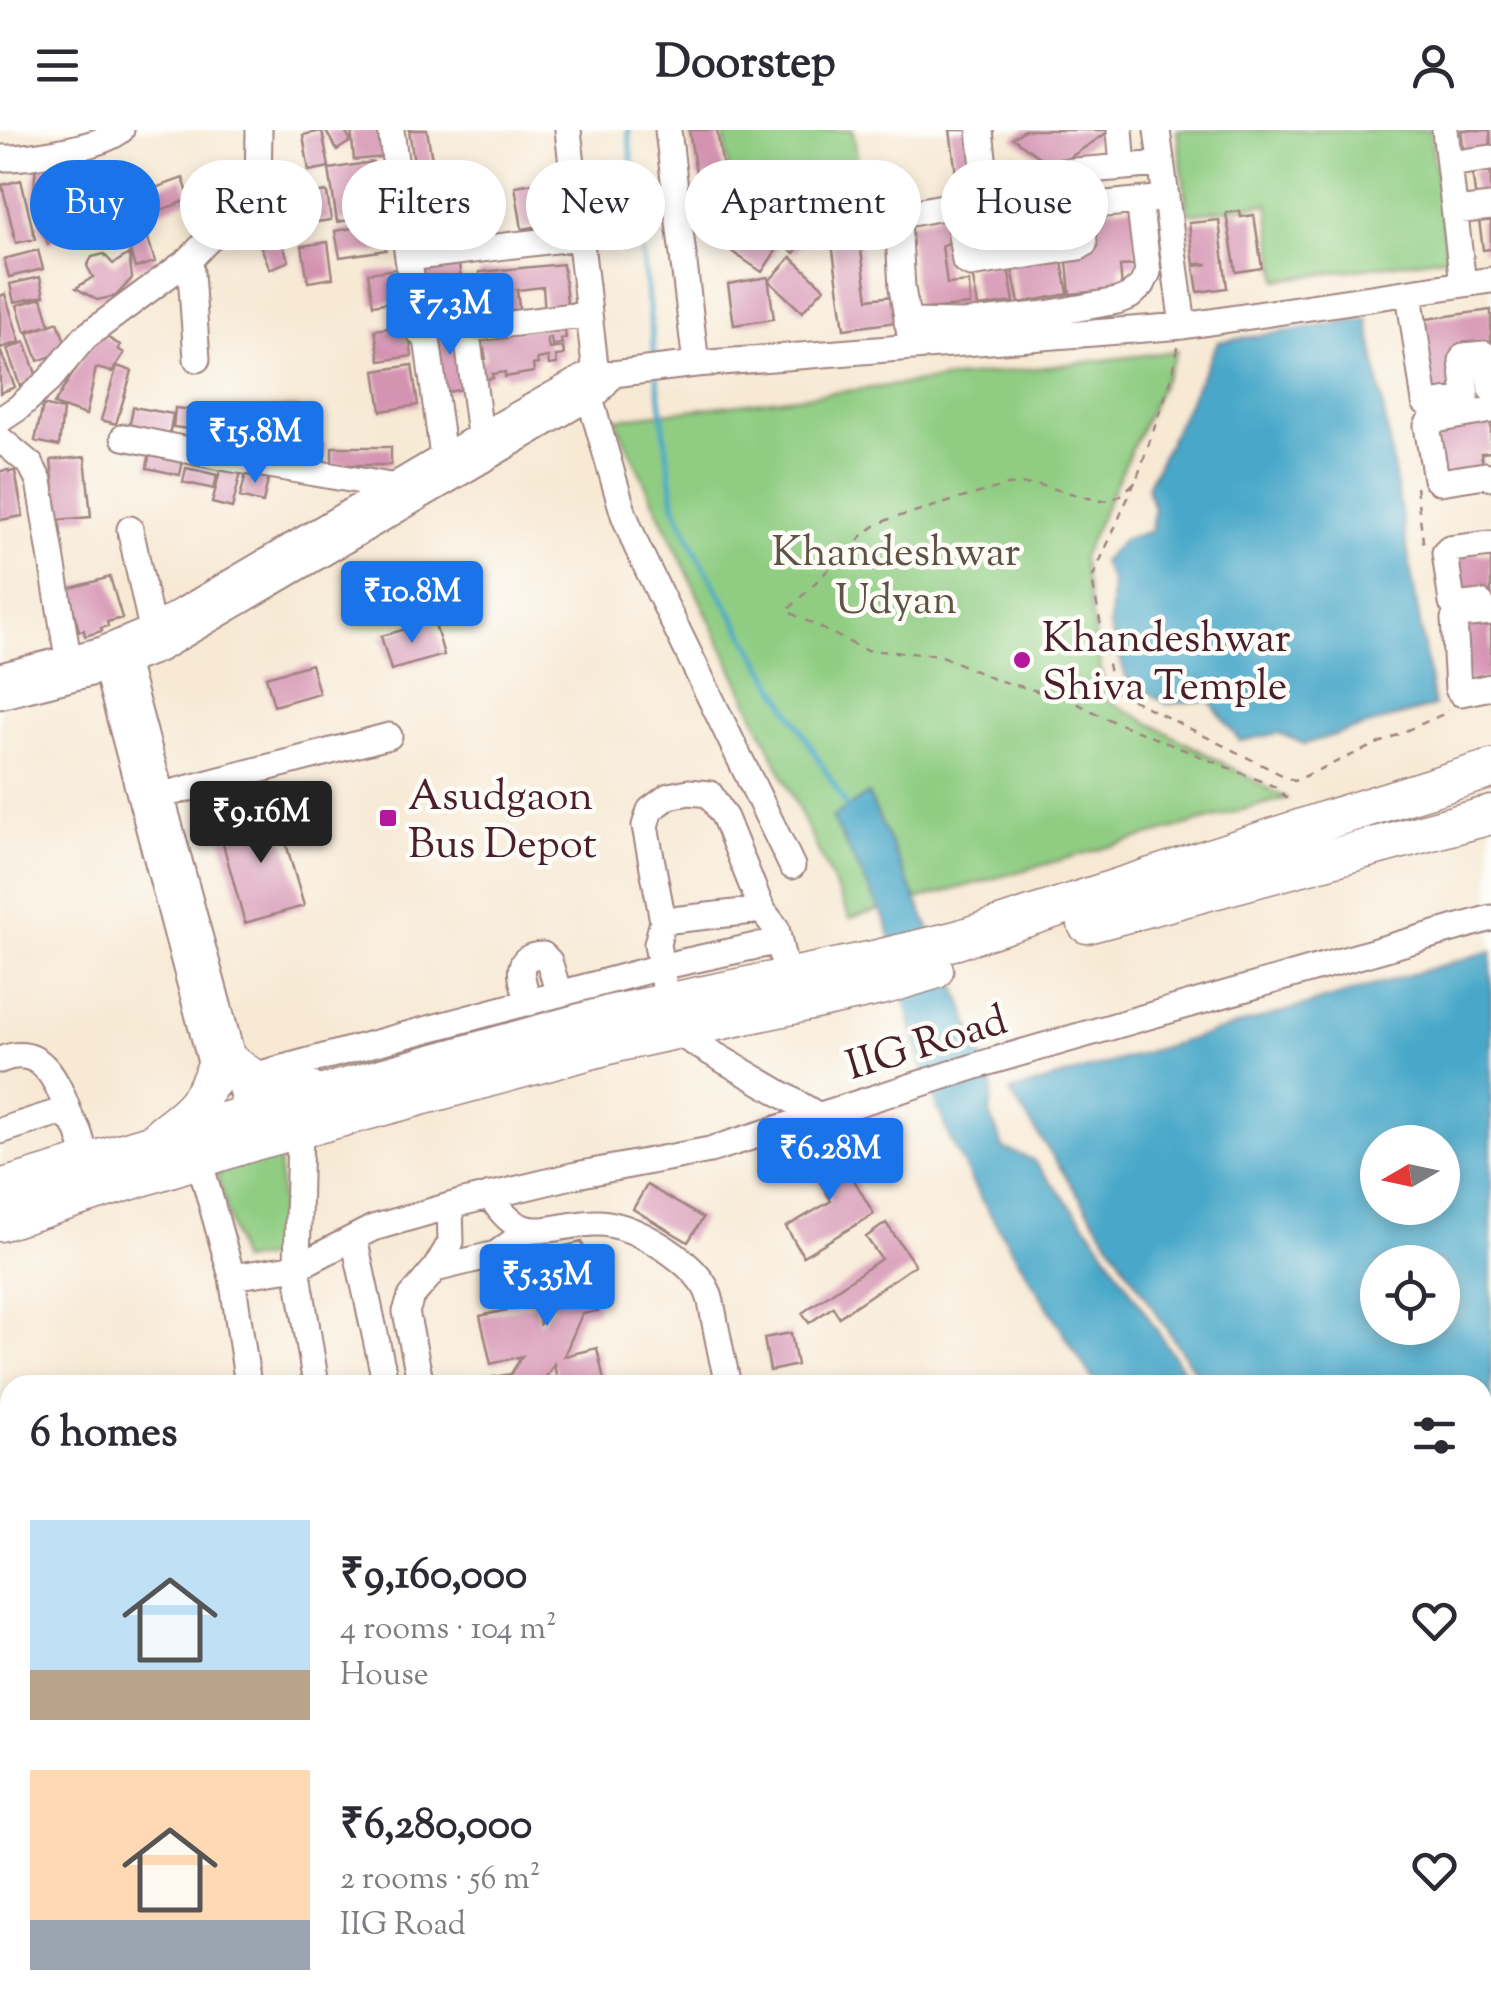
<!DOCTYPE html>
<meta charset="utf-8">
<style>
body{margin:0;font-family:"Sorts Mill Goudy",serif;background:#f2f2f3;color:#2b2b33;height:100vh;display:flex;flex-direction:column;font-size:38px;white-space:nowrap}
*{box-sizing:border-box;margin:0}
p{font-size:32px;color:#7c7c81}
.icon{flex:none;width:55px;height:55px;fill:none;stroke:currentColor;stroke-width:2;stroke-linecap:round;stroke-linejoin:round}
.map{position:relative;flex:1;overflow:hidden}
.panel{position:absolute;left:0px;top:1245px;width:1492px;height:642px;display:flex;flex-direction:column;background:#fff;border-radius:30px 30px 0 0;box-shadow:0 5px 15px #0003}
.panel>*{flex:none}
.hud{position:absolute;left:30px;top:30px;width:1432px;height:90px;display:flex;gap:20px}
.needle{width:65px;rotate:261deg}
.buttons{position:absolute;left:1360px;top:995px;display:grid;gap:20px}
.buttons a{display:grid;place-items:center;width:100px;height:100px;border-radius:50%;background:#fff;box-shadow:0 5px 15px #0003;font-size:50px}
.price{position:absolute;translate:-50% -85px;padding:0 22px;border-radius:10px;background:#1a73e8;color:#fff;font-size:32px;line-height:65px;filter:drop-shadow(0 2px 5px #0008)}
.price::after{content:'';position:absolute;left:50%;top:60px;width:30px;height:22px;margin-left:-15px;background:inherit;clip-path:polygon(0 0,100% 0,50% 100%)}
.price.current{background:#222;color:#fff}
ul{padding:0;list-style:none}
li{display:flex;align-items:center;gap:30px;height:250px;padding:0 30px}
li span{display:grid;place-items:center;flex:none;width:280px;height:200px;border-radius:0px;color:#555}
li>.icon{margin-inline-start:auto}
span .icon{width:120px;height:120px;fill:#fffc;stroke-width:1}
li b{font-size:42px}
h2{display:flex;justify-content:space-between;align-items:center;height:120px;padding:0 30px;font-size:42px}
.chip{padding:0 35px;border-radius:45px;background:#fff;box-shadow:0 5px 15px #0003;font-size:35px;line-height:90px}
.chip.current{background:#1a73e8;color:#fff}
header{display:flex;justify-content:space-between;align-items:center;height:130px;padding:0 30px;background:#fff;font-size:45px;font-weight:700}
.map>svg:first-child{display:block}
.green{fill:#90cd83;stroke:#6d7657;stroke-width:2.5}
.water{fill:#4aa8c9;stroke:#4a647a;stroke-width:2.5;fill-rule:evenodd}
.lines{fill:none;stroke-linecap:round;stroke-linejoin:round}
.stream{stroke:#4aa8c9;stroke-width:5}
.building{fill:#d593b2}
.minor-casing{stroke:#a08480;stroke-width:29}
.highway-casing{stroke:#a08480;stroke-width:41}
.path{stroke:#a08480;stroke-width:2.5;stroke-dasharray:8 8;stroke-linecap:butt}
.minor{stroke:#fff;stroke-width:25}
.highway{stroke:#fff;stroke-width:38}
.poi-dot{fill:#b5179e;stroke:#fdfcf7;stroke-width:4}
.labels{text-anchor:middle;stroke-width:9;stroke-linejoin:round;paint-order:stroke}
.park-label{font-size:42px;fill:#5f5345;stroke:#fdfcf7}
.poi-label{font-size:42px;fill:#4a1f2b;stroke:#fdfcf7;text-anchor:start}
.street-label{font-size:42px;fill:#4a1f2b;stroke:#fdfcf7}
</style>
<header><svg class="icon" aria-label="menu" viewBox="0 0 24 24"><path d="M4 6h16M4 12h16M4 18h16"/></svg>Doorstep<svg class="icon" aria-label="person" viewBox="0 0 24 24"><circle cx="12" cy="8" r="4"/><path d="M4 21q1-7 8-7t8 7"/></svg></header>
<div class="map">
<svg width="1491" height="1886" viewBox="0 0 1491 1886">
<rect width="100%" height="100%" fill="#fdfcf7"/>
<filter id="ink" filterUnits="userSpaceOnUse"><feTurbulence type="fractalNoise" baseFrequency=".01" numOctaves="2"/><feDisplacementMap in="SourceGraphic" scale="20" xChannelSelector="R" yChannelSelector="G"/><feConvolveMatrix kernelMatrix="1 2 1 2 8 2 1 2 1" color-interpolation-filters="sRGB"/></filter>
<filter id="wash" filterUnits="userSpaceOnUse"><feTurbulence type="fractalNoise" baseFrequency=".0048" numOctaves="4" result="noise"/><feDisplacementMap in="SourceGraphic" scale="40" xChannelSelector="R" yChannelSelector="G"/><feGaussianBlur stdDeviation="2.25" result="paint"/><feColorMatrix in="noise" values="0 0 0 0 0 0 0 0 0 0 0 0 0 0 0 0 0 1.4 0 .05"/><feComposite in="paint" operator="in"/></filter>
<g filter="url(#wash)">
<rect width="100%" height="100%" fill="#f7e9d4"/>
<path class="green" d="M723,0h130l6,41 -128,17z
M1177,0h253l17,127 -169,23 -10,-76 -80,10z
M1177,221l-95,206 24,142 180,99 -436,120 -235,-499z
M279,1020l3,105 -42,6 -24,-93z"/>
<path class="water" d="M1368,189l66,387 -130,38 -25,-11 -39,8 -31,-41 -42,4 -40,-25 -17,-52 2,-44 -10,-21 22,-23 27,-8 3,-22 -7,-22 71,-145z
M868,664l88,193 37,101 -3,26 13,34 30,12 59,72 101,153h-97l-117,-189 -31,-62 -28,-73 -34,-140 -54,-103z
M1491,821v790l-9,-3v-353h-278l-194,-293zM1442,1012v66h-64v-66zM1442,1132v66h-64v-66z"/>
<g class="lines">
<path class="stream" d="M628,0l27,230
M657,246l17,128 26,56 150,252"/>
</g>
<g id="blocks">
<path class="building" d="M325,0h19l7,11 -14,9z
M351,0h29l3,27 -29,3z
M409,0h18l7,42 -18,3z
M689,0h28l7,44 -27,5z
M950,0h21l5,57 -18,2z
M1024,0h87l-57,38 -41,-30z
M1461,0h29l1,20 -27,4z
M322,1l7,36 -20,4 -6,-36z
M36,32l14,1 -3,43 -14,-1z
M373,32l9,53 -45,7 -8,-53z
M1491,38v29l-15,3 -4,-29z
M216,41l7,22 -16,5 -7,-22z
M97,43l12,24 -19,10 -12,-24z
M183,48l7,21 -44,17 -8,-22z
M21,50l14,59 -19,4 -14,-58z
M547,51l6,43 -31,5 -7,-43z
M496,58l4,36 -16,2 -4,-37z
M1034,58l2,20 -39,5 -2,-21z
M327,62l4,28 -22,3 -4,-28z
M131,63l8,28 -21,6 -8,-28z
M730,65l22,16 -23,31 -22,-16z
M447,68l6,39 -28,4 -6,-39z
M69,74l11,23 -32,17 -11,-22z
M1134,76l4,59 -18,1 2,23 -52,5 -4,-43 22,-41z
M881,77l5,33 -26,3 8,56 25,-3 4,26 -53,7 -16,-114z
M785,78l27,21 -18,24 -27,-21z
M950,81l5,29 -13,6 5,38 22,-2 1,23 -53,5 -9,-86z
M1240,81l1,6 13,-2 8,53 -26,4 -10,-59z
M1491,88v31l-8,1 -4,-30z
M1219,90l8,68 -29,4 -4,-26 14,-2h-14l-5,-41z
M382,93l4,27 -46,7 -5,-26z
M746,93l33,23 -17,26 -34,-23z
M145,98l10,34 -20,6 -10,-34z
M278,104l11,27 -19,8 -11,-27z
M328,112l5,36 -25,4 -6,-36z
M38,120l5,19 -34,8 -5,-18z
M1060,121l8,43 -49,9 -9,-43z
M104,124l9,10 16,-10 3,24 -16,18 -19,4 -21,-12 17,-11 -6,-11 5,-9z
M791,127l33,31 -22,24 -33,-31z
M458,129l8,51 -36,6 -8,-52z
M1007,132l7,40 -36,5 -7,-40z
M563,134l5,48 -23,2 -2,-27 -26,3 3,26 -36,4 -2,-19 6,-1 -1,-11 -6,1 -2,-18z
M396,139l5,31 -28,5 -5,-32z
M40,147l4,19 -30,6 -4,-18z
M768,147l6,42 -40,6 -6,-41z
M5,164l15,48 -20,6v-52z
M42,168l8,27 -25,7 -8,-27z
M1491,180v32l-33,5 6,47 -35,6 -10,-80z
M58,192l10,28 -30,11 -10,-28z
M458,193l11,65 -28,5 -10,-66z
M408,195l4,31 -32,5 -5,-31z
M564,195l2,13 -5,1 1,5 -10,1 -1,-7 -4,1 2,10 14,-2 1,8 -8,1 1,8 -8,1 -1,-8 -11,2 1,5 -5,1 1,7 -29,5v-5l-13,2 1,4 -18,3 -3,-20 14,-2 -2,-10 -13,2 -3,-17z
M98,202l22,13 -2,4 6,4 -12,19 -16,-4 -10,47 -32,-11z
M25,212l13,38 -18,6 -13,-37z
M0,220l15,37 -15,6z
M412,235l6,40 -37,6 -6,-40z
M117,236l15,5 -16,53 -15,-4z
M43,275l20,5 -4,36 -24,-5z
M297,276l2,27 -40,2 -2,-26z
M133,277l40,7 -4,22 -40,-7z
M175,278l31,3 -2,20 -31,-4z
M1491,288v34l-10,1 3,19 -44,6 -7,-52z
M285,309l40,4 -1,18 -41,-3z
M151,315l34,6 -5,24 -33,-7z
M332,317h59v18h-59z
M85,327l6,60 -34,3 -6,-60z
M221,337l20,5 -9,36 -20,-5z
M186,338l31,7 -3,14 -31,-7z
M247,339l22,6 -6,28 -23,-6z
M9,340v2l6,-1 8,45 -23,4v-49z
M1450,422l41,2v43l-35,4z
M110,447l12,41 -15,4 1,4 -7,2 1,3 -17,5 -1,-6 -5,1 -11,-42z
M1491,486v63l-24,3 -8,-63z
M434,491l10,34 -53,15 -10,-34z
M311,534l8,29 -45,13 -8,-29z
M276,679l28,97 -59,17 -27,-97z
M831,1011l43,73 -71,42 -17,-29 45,-26 -26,-45z
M647,1055l56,33 -15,24 -55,-33z
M886,1093l29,42 -76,52 -6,-10 -24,16 -7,-10 79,-54 -15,-22z
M582,1112l16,69 -16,3 -18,42 33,-8 8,37h-47l-4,-21 -13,21h-82v-2l52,-9 11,-18 -31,8 -11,-48 55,-12 5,20 14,-18 -12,-55z
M791,1203l6,32 -27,6 -6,-33z
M10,1714v37l-10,2v-37z
M1033,1878h35l2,8h-36z"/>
</g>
</g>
<g filter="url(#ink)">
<use href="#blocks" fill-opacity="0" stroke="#a08480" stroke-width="2.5"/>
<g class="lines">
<defs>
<path id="minor" d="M391,0l17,128 172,-21
M568,0l29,253
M668,0l28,234
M980,0l5,46 6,2 170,-14
M1120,0l3,37
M1157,0l26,196
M1445,0l18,154
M0,28c26,1 102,-11 121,-28
M1449,34l42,-6
M1455,81l36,-4
M408,128l13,76
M190,129l7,100
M1409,163l16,109 4,2 34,-5 3,-3 -4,-35 2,-5 20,-2 2,3 5,32
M907,192l57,1 82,-9 71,-13 13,-5 12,-11 6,-13 -9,-71
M427,208l16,119
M912,217l-10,-59 -4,-68 3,-5 47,-9 7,3 3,5 7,47 6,3 108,-17 5,-3 -2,-35 4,-3 80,-8
M586,255l38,130 13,32 155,319
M1491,280l-61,11 -3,5 9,53 4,3 45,-7 6,2
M0,290l18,-12 31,-28 36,-43 105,-78 68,-71 1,-58
M480,305l-13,-102 2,-4 120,-15
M124,307l92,19 180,31
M0,309l31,26 8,16 29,177
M130,399l22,100
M1481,473l-25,3 -4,-3 -7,-50 4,-4 42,-5
M1491,482l-33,3 -4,4 4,70 3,4 30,-6
M121,517l131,483
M103,525l114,430
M0,546l102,-26 50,-21 291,-172 152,-86 18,3 83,-10 487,-38 308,-46
M0,566l107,-27 52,-20 439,-257 15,-18
M147,669l242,-63
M663,791l-18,-95 5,-16 19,-14 20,-4 21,2 15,24 37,92
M663,850l-6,-36 6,-23 99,-11 14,18 11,50
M529,873c-6,-22 -19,-47 14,-48l6,6 10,33
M673,894l1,7 145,85
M0,930c43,-18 58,24 70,56
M249,947l411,-110 119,-26
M300,1000l-3,137 19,118
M0,1001l56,-18c24,3 25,29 31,50
M199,1029l33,118 16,108
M490,1065c33,55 57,29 107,28 35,0 92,35 109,65 5,8 6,20 8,29 4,23 9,45 14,68
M354,1108l32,147
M435,1139l61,-15 33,-24
M232,1147l65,-10 76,-39 87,-25 116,-28 134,-25 282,-89 499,-143
M421,1255l-15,-73 5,-15 24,-28 16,-27 -1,-36
M0,1333l10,2
M0,1465l10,2
M0,1678l10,-67
M1482,1750l9,3
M256,1878l38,8
M913,1878l1,8
M1408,1878l22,8
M397,1886l7,-8
M691,1886l129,-8"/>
<path id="highway" d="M1087,794l404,-109
M234,935c29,23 40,24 76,26
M163,1003c27,-20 39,-30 51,-61
M0,1059l247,-74 366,-101 265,-55 79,-19 376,-122 158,-49
M0,1092l255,-81 365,-99 265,-57 49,-15
M0,1374l10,2
M0,1424l10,2
M1482,1780l9,3
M1482,1846l9,3
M1482,1874l9,3"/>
</defs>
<use href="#minor" class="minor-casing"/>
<use href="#highway" class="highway-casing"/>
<path class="path" d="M1178,217l-6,30 -36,104 -15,14 -10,5 -11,1 -64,-17 -29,1 -117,34 -14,6 -11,8 -78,78 78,39 75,5 53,24 78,21 32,17 175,71 8,10 7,3
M1135,352l-43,97 21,111 181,91 154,-69v-2
M1416,357l8,61"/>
<use href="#minor" class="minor"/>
<use href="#highway" class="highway"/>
</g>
</g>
<g class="poi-dot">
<circle cx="1022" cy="530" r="10"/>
<rect x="378" y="678" width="20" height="20" rx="5"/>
</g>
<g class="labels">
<g class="park-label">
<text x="896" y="435">Khandeshwar<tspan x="896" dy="48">Udyan</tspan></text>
</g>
<g class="poi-label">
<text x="1042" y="521">Khandeshwar<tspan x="1042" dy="48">Shiva Temple</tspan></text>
<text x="408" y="679">Asudgaon<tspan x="408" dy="48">Bus Depot</tspan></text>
</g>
<g class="street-label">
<text transform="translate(926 911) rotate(-17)" y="15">IIG Road</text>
</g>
</g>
</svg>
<div class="buttons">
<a><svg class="needle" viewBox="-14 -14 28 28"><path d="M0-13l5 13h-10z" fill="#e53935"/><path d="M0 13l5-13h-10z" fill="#7c7c81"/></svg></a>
<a><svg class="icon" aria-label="locate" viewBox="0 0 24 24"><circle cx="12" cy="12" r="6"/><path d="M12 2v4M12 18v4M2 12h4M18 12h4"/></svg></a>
</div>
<b class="price" style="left:450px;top:228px">₹7.3M</b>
<b class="price" style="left:255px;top:356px">₹15.8M</b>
<b class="price" style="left:412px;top:516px">₹10.8M</b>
<b class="price current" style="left:261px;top:736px">₹9.16M</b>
<b class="price" style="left:830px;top:1073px">₹6.28M</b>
<b class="price" style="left:547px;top:1199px">₹5.35M</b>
<div class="hud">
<a class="chip current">Buy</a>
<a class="chip">Rent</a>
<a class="chip">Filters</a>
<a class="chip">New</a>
<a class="chip">Apartment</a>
<a class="chip">House</a>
</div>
<section class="panel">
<h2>6 homes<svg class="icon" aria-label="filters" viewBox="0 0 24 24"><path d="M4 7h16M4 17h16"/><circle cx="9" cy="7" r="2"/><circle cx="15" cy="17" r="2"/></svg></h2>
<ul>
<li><span style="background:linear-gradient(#bfe0f5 75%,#b9a48a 0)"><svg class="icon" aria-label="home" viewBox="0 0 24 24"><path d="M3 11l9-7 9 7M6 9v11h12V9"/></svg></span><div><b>₹9,160,000</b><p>4 rooms · 104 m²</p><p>House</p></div><svg class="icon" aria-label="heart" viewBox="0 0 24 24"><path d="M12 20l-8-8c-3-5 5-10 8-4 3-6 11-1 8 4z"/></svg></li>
<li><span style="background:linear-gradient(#ffd9b3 75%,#9aa5b1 0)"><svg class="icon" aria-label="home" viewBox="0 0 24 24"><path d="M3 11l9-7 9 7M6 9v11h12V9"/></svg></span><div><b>₹6,280,000</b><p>2 rooms · 56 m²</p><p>IIG Road</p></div><svg class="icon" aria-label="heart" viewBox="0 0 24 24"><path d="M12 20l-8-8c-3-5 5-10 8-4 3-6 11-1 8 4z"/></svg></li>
</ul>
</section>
</div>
